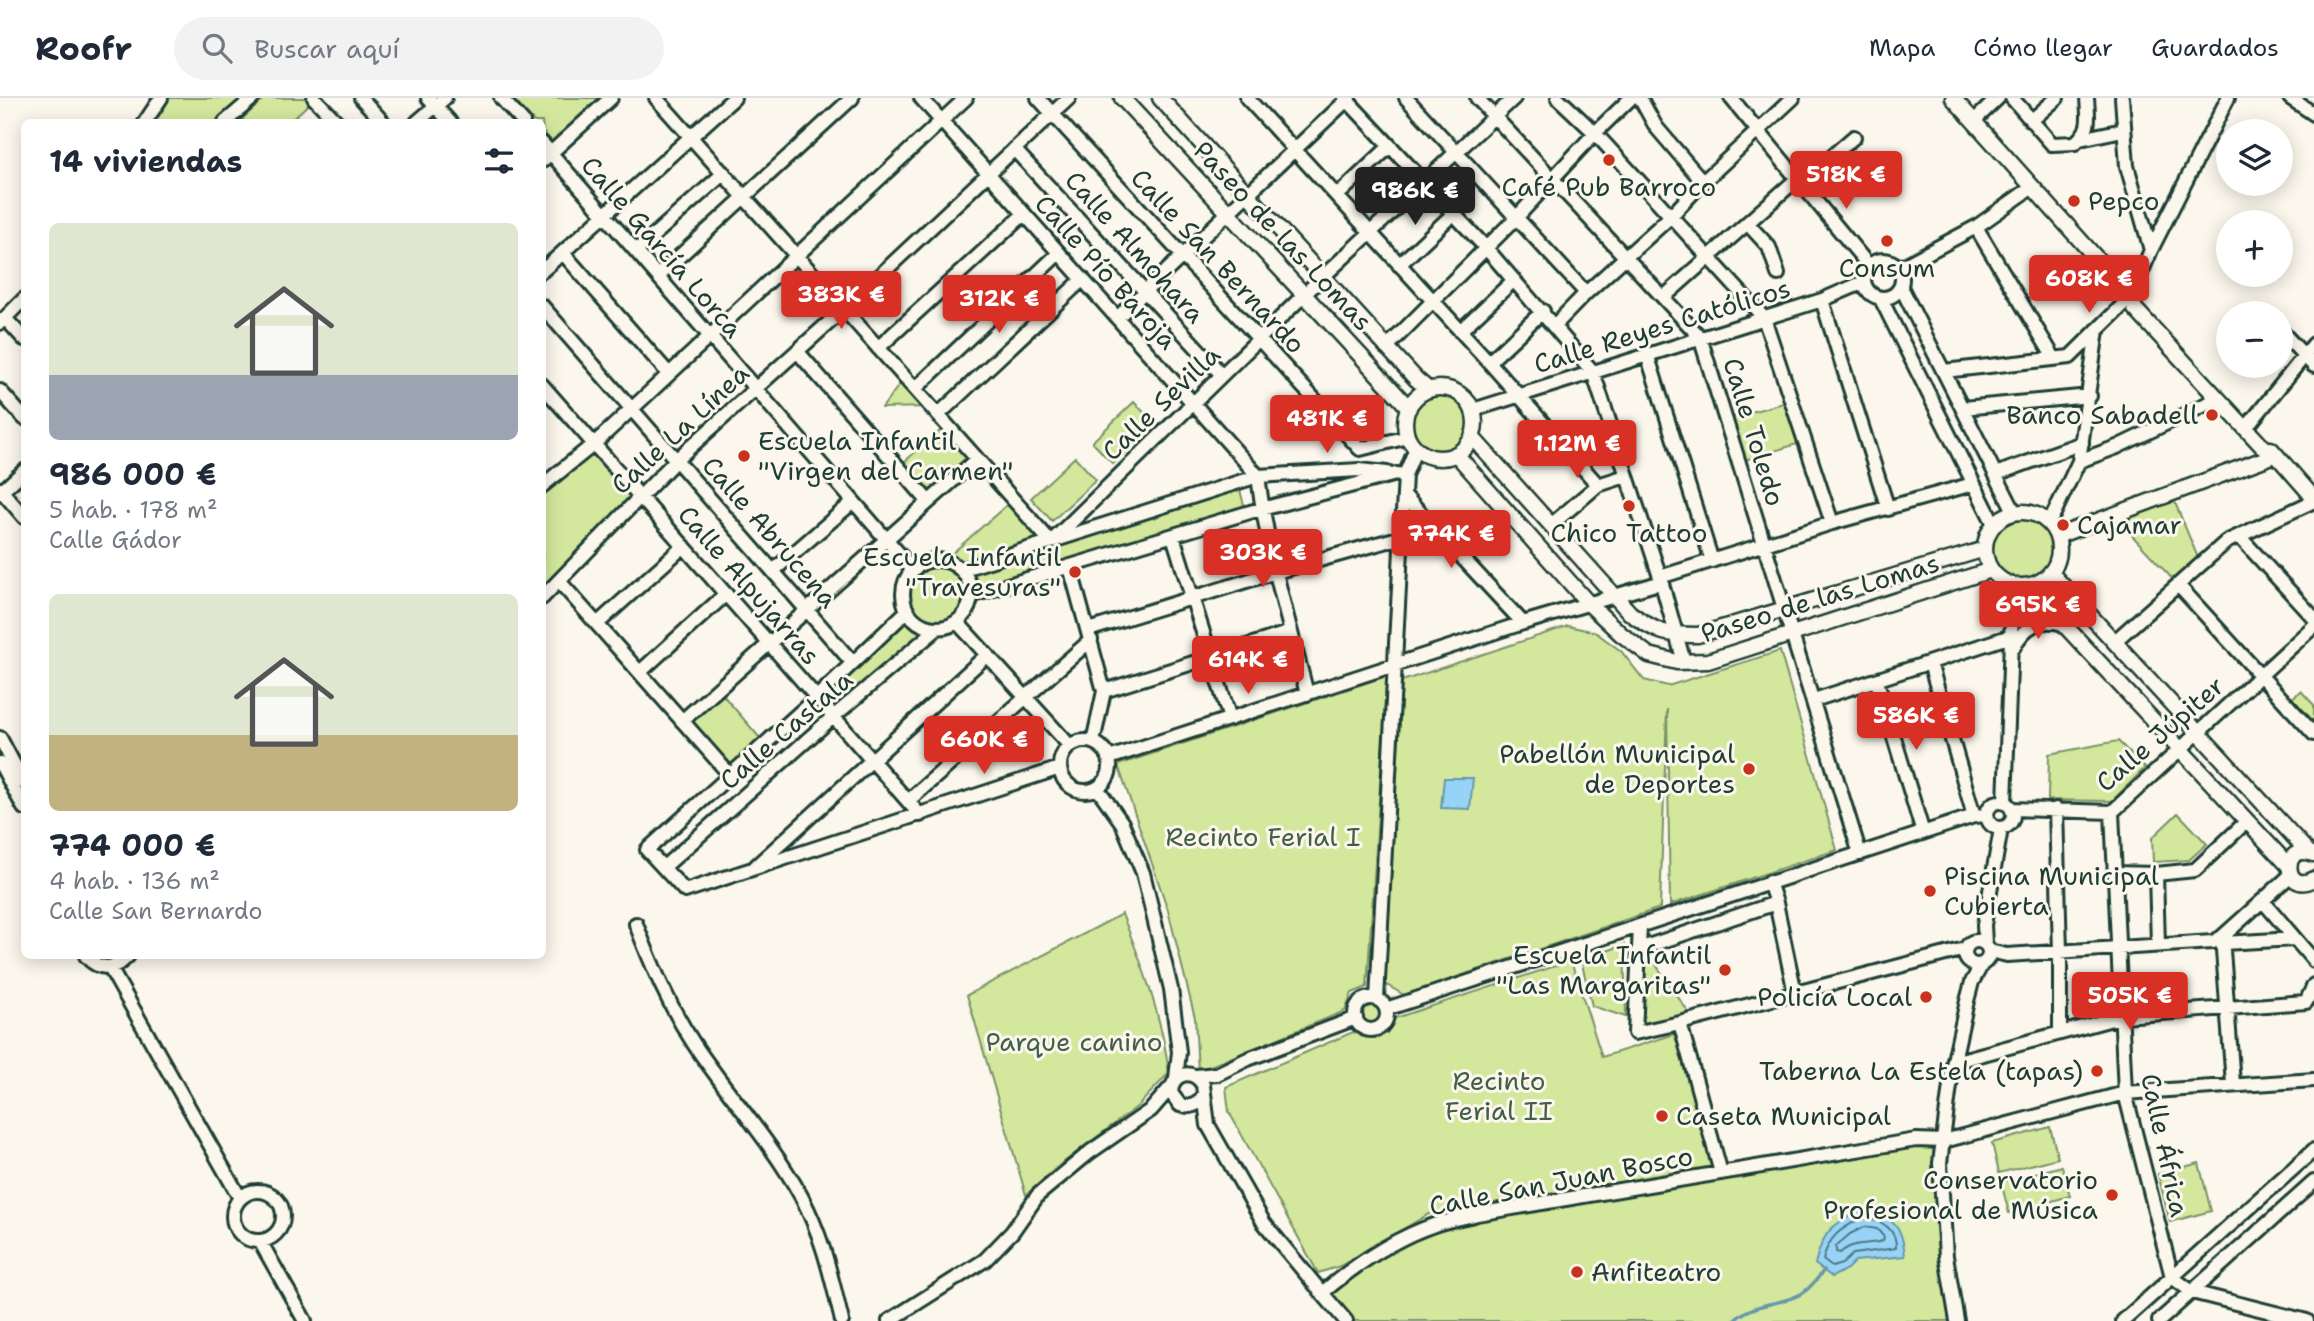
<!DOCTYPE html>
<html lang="es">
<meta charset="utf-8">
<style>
body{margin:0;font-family:"Shantell Sans",sans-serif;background:#f2f2f3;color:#1f2937;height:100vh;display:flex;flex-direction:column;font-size:26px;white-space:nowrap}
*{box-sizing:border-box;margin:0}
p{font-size:23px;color:#747a83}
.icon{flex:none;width:38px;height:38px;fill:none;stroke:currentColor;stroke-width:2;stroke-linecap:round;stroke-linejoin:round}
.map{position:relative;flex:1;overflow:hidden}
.drawer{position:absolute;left:21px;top:21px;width:525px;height:840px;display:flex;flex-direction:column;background:#fff;border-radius:10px;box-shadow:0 4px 18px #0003}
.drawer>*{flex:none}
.buttons{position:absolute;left:2216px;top:21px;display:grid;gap:14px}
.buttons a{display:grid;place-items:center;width:77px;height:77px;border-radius:50%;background:#fff;box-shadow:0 4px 18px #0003;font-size:35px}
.price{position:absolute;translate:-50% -60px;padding:0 16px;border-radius:7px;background:#d93025;color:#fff;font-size:23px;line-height:46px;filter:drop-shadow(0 2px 4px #0008)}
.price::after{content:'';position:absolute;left:50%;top:42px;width:21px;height:16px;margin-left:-10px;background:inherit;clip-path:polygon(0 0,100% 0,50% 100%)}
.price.selected{background:#222;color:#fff}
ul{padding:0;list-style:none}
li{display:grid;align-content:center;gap:14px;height:371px;padding:0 28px}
li span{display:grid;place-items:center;height:217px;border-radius:10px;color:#555}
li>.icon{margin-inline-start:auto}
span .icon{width:126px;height:126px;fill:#fffc;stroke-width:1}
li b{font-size:30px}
h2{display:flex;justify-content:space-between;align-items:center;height:84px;padding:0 28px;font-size:30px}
header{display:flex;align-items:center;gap:42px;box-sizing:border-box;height:98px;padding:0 35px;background:#fff;border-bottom:2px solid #e0e1e3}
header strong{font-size:33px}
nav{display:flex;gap:38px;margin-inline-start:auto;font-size:24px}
.search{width:490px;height:63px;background:#f2f2f3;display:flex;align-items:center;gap:18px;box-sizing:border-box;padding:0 24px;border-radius:38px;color:#747a83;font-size:26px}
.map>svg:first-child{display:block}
.green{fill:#d3e89d;stroke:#799268;stroke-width:2}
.water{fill:#97d3f7;stroke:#6797a9;stroke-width:2}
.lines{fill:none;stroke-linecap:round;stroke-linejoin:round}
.shore{stroke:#4f7982;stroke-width:2}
.stream{stroke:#6797a9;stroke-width:3.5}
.minor-casing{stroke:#1f3d34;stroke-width:18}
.major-casing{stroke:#1f3d34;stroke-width:19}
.minor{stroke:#fbf7ec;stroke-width:12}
.major{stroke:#fbf7ec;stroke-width:14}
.poi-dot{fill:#c8321e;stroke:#fbf7ec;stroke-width:2.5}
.labels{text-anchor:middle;stroke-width:6;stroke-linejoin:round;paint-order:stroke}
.poi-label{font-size:26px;fill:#1f3d34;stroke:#fbf7ec;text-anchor:end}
.street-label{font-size:26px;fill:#1f3d34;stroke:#fbf7ec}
.park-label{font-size:26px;fill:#435f49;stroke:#fbf7ec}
</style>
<header>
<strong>Roofr</strong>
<div class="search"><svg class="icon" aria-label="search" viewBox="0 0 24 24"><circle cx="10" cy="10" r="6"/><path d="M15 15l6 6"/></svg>Buscar aquí</div>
<nav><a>Mapa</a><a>Cómo llegar</a><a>Guardados</a></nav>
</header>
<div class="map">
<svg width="2314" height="1223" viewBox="0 0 2314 1223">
<rect width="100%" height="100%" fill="#fbf7ec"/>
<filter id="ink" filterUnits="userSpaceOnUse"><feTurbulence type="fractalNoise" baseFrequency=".0143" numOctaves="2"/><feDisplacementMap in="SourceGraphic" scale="14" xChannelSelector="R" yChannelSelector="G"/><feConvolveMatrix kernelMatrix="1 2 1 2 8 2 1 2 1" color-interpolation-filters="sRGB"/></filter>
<g filter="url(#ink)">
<path class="green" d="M167,0h81l-28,24h-69z
M265,0h40l5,5 -21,19h-44l-3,-3z
M512,0h89l-49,44 -9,-10 -1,-10h-8z
M905,279l26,30 -49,1z
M1410 325a30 30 0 1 1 60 0a30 30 0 1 1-60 0Z
M1134,304l21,22 -42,40 -21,-22z
M1787,304l13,41 -58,18 -13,-43z
M947,327l30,34 -49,42 -30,-34z
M595,353l36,44 -88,95v-95z
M1075,359l21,23 -44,41 -21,-23z
M1239,388l6,23 -268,81 -6,-18z
M2171,395l30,72 -23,20 -65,-70z
M1009,405l32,37 -79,24 -13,-8z
M1990 452a32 32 0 1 1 64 0a32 32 0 1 1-64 0Z
M909 496a28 28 0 1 1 56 0a28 28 0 1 1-56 0Z
M906,520l20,16 -90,78 -13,-14z
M1568,528l27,6 26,19 23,29 24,6 112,-35 57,199 -167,55 -3,-196 -7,199 -256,87 -19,-11 17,-303z
M1387,578l-20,311 -15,6 -7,18 -147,60 -3,-53 -27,-108 -50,-145z
M2301,593l13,14v18l-22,-25z
M722,596l38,44 -30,29 -39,-44z
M2118,643l27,27 -33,33 -64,-1 1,-46z
M2178,715l29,31 -18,16 -36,2 -1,-24z
M1122,816c21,52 40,103 47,159l-31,33 -82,62 -30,27 -59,-200z
M1624,847l2,72 -34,-11 -11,-46z
M1644,849l49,72 -58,14z
M1571,863l31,96 73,-23 38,133 -284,47 -89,52 -22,7 -89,-161 -3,-25 127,-55 21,6 13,-5 8,-15z
M1355 916a16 16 0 1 1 32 0a16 16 0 1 1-32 0Z
M2050,1029l8,31 -59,15 -7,-30z
M1944,1043l-4,22 17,158h-610l-25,-28 112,-68z
M2199,1065l12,48 -41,11 -12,-48z
M2062,1068l8,30 -61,17 -8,-31z"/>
<path class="water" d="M1444,680h29l-3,31 -29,-1z
M1863,1111c30,8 39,14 42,47l-50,5 -8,8 -15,8 -17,-13c9,-35 16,-38 48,-55z"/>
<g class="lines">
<path class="shore" d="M1863,1119c17,3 34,11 33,31l-43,6 -11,10 -10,3 -9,-7c6,-25 18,-31 40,-43z
M1864,1129l13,2 7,8 -1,4c-15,4 -30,0 -43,12l-4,-1v-6l14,-12z"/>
<path class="stream" d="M1734,1223c18,-19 45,-15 67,-27 10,-6 16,-15 23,-24"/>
<defs>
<path id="minor" d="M314,0l23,24
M361,0l22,24
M428,0l22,24
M501,0l22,24
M656,0l395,444 260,-254 203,-190
M921,0l337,378
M1038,0l322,351 48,-12
M1247,0l242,264 109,123
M1345,0l141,150 107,124 67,205 24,85
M1406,0l180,195
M1477,0l223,239 160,517
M1558,0l37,35 169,185 68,205
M1640,0l16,29 47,55
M1731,0l138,168
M2012,0l40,46 23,-1c17,-14 13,-25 12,-45
M2122,0l5,68 24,84
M2290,0l24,16
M1974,23l24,-23
M2031,23l26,-23
M145,24l16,-24
M225,24l28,-24
M417,24l28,-24
M2080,41l43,-9
M542,45l371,427
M1014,51l208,226
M542,63l69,-63
M1798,80l11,-2 45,-39
M1337,98l53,-50
M1747,125l22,24 9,27
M1976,129l78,131
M636,153l88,-78
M563,155l106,121
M1864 181a19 19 0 1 1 38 0a19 19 0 1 1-38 0Z
M1399,167l55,-52
M1899,170l77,-41 55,-39
M542,173l192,-173
M658,178l194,-178
M1901,189l114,226
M1664,199l134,-119
M1881,201l113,225
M1822,202l66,209
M542,208l310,356
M5,220l19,21
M1117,220l232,-220
M0,225l24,-24
M1555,227l31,-32 84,-76 33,-35 90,-84
M2280,232l34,36
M1460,233l54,-51
M878,250l146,-134
M1386,250l131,-131 78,-84 36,-35
M797,253l131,150
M1647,256l65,207
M1489,264l54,-51
M1944,273l126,-14 61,-60 20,-47 77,-152
M542,287l378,430
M915,291l144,-136
M0,293l24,27
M1963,310l127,-12
M1473,312l349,-110 42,-18
M938,317l145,-136
M2251,324l63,-78
M2079,363l38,-14 100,-48
M1996,376l86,-31
M1258,378c9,74 31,146 49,218
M542,388l52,-42 372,-346
M0,391l24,28
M0,395l24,-22
M1404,397l119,128
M2049,426l30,-63 18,-131
M1551,427l47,-40 28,-9
M1173,438l57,183
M2239,438l75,82
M903 496a34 34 0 1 1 68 0a34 34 0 1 1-68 0Z
M1070,469l34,124 -11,51
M961,472l297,-94 101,-6 28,3
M773,473l80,-69
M1660,479l172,-54 141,-39
M559,483l171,194
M2178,487l136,149
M971,498l279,-84 146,-38 9,1
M542,500l134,-138 168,-151 225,-211
M907,513l-90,86 -170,153 38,41 375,-123
M957,524l113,124
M597,526l87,-78
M1088,532l188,-58 126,-35
M2115,543l111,-99 88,-41
M2013,550c11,-22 27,-31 51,-24
M1930,565l44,153
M640,574l86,-78
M1877,583l46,152
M1104,593l187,-59
M1814,602l197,-64
M682,623l295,-262
M0,640l24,45
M1060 668a25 25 0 1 1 50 0a25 25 0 1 1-50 0Z
M1109,660l414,-135 139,-41
M0,665l24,45
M1098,691l24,34 21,50 28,116 8,63 -3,26
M908,703l183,-161
M1987 717a13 13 0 1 1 26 0a13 13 0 1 1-26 0Z
M2005,705l8,-217
M2012,711l100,3 202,-186
M2056,711l4,143v81
M2112,714l13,281 47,184 20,15 115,29
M664,769l169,-150 105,-89
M755,769l232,-212
M2115,775l41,1 39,-4 52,-49
M2156,776l2,71
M1769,784l7,21 19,90
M2263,803l51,60
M636,826c16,42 33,82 58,120 34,51 77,97 107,152 22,41 30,80 41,125
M1640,828l-5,107 45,-10 285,-74
M2222,839l11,147
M1965 855a12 12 0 1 1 24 0a12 12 0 1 1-24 0Z
M2223,845l72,-4
M1985,846l-1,-19 17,-96
M1639,851l137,-46
M1989,853l18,4 206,-13 9,-5 69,-62
M86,858c13,15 29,14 42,0
M110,870l130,230
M1355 916a16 16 0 1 1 32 0a16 16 0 1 1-32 0Z
M1377,901l28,-524 11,-27
M1386,911l588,-193 12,-1
M1680,925l41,150
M1954,964l169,-46 183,-14 8,-17
M1196,978l21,-2 31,-15 108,-41
M1203,998c-5,9 -12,12 -23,9l-9,-12c1,-21 22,-25 32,-8l5,40 56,98 58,70c33,-28 71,-54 112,-68 14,-5 29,-7 43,-11l439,-74 28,1 181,-48 189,-13
M233 1118a25 25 0 1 1 50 0a25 25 0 1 1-50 0Z
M260,1143l45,80
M1322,1195l24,28
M889,1223l96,-61 27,-28 26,-37 52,-43 61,-42 20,-23
M1957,1223l-11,-65 -6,-93 12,-93 15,-69 5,-19 10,-18
M2123,1223l191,-171
M2159,1223l155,-139"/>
<path id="major" d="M1122,0l287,310
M1160,0l256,281 13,11
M1953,0l178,199 4,12 126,136 14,10
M1405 325a35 35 0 1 1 70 0a35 35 0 1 1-70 0Z
M1472,339l158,176c27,20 35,22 68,22l287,-86
M2271,351l43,49
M1456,356l133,150 32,30 28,21 28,7 31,-1 283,-91
M1985 451a37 37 0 1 1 74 0a37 37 0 1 1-74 0Z
M2057,438l218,-81
M2051,475l257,279
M2028,488l261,280
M2313,756c-33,-13 -30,42 1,25"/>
</defs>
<use href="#minor" class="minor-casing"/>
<use href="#major" class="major-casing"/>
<use href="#minor" class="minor"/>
<use href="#major" class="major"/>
</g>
</g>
<g class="poi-dot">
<circle cx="1609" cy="62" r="7"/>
<circle cx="2074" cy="103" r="7"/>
<circle cx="1887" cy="143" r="7"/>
<circle cx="2212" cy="317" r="7"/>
<circle cx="744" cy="358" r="7"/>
<circle cx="1629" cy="408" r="7"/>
<circle cx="2063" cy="427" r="7"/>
<circle cx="1075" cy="474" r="7"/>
<circle cx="1749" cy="671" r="7"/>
<circle cx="1930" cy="793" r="7"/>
<circle cx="1725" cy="872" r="7"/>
<circle cx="1926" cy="899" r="7"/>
<circle cx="2097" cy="973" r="7"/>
<circle cx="1662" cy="1018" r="7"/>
<circle cx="2112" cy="1097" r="7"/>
<circle cx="1577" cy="1174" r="7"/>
</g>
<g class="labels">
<g class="poi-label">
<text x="1609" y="98" text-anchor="middle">Café Pub Barroco</text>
<text x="2088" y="112" text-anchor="start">Pepco</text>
<text x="1887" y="179" text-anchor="middle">Consum</text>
<text x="2198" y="326">Banco Sabadell</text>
<text x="758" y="352" text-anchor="start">Escuela Infantil<tspan x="758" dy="30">"Virgen del Carmen"</tspan></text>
<text x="2077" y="436" text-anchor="start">Cajamar</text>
<text x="1629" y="444" text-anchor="middle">Chico Tattoo</text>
<text x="1061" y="468">Escuela Infantil<tspan x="1061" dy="30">"Travesuras"</tspan></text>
<text x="1735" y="665">Pabellón Municipal<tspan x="1735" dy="30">de Deportes</tspan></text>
<text x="1944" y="787" text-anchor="start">Piscina Municipal<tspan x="1944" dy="30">Cubierta</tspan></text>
<text x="1711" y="866">Escuela Infantil<tspan x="1711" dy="30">"Las Margaritas"</tspan></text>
<text x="1912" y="908">Policía Local</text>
<text x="2083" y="982">Taberna La Estela (tapas)</text>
<text x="1676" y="1027" text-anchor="start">Caseta Municipal</text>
<text x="2098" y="1091">Conservatorio<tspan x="2098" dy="30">Profesional de Música</tspan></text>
<text x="1591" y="1183" text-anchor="start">Anfiteatro</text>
</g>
<g class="street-label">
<text transform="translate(1283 138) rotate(47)" y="9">Paseo de las Lomas</text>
<text transform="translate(662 149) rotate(49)" y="9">Calle García Lorca</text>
<text transform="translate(1135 149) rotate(48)" y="9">Calle Almohara</text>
<text transform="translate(1218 163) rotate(47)" y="9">Calle San Bernardo</text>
<text transform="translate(1106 174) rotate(48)" y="9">Calle Pío Baroja</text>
<text transform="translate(1662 228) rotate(-17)" y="9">Calle Reyes Católicos</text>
<text transform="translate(1161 305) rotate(-44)" y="9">Calle Sevilla</text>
<text transform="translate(680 331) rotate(-43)" y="9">Calle La Línea</text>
<text transform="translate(1754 334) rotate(73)" y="9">Calle Toledo</text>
<text transform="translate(770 434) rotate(49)" y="9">Calle Abrucena</text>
<text transform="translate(749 487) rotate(49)" y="9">Calle Alpujarras</text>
<text transform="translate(1820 500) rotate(-17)" y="9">Paseo de las Lomas</text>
<text transform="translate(786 632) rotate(-41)" y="9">Calle Castala</text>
<text transform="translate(2160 636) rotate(-41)" y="9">Calle Júpiter</text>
<text transform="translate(2165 1047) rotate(78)" y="9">Calle África</text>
<text transform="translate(1561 1083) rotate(-11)" y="9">Calle San Juan Bosco</text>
</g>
<g class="park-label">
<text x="1263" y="748">Recinto Ferial I</text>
<text x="1074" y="953">Parque canino</text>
<text x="1499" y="992">Recinto<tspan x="1499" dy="30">Ferial II</tspan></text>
</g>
</g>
</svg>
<div class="buttons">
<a><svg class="icon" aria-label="layers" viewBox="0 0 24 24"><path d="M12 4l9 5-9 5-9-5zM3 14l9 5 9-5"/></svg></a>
<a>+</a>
<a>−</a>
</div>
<b class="price" style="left:1846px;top:113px">518K €</b>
<b class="price selected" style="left:1415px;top:129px">986K €</b>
<b class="price" style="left:2089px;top:217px">608K €</b>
<b class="price" style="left:841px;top:233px">383K €</b>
<b class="price" style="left:999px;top:237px">312K €</b>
<b class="price" style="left:1327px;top:357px">481K €</b>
<b class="price" style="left:1577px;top:382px">1.12M €</b>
<b class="price" style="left:1451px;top:472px">774K €</b>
<b class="price" style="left:1263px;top:491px">303K €</b>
<b class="price" style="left:2038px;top:543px">695K €</b>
<b class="price" style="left:1248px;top:598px">614K €</b>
<b class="price" style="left:1916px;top:654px">586K €</b>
<b class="price" style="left:984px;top:678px">660K €</b>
<b class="price" style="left:2130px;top:934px">505K €</b>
<section class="drawer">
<h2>14 viviendas<svg class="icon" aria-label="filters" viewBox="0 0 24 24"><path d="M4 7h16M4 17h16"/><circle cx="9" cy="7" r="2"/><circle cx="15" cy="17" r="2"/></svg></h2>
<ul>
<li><span style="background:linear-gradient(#dfe7d0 70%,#9aa5b1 0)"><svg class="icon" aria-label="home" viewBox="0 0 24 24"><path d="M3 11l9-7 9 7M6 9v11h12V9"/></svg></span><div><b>986 000 €</b><p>5 hab. · 178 m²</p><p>Calle Gádor</p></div></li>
<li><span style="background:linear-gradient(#dfe7d0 65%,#c2b280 0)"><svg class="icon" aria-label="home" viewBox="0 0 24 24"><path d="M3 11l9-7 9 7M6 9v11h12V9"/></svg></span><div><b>774 000 €</b><p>4 hab. · 136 m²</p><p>Calle San Bernardo</p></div></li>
</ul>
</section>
</div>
